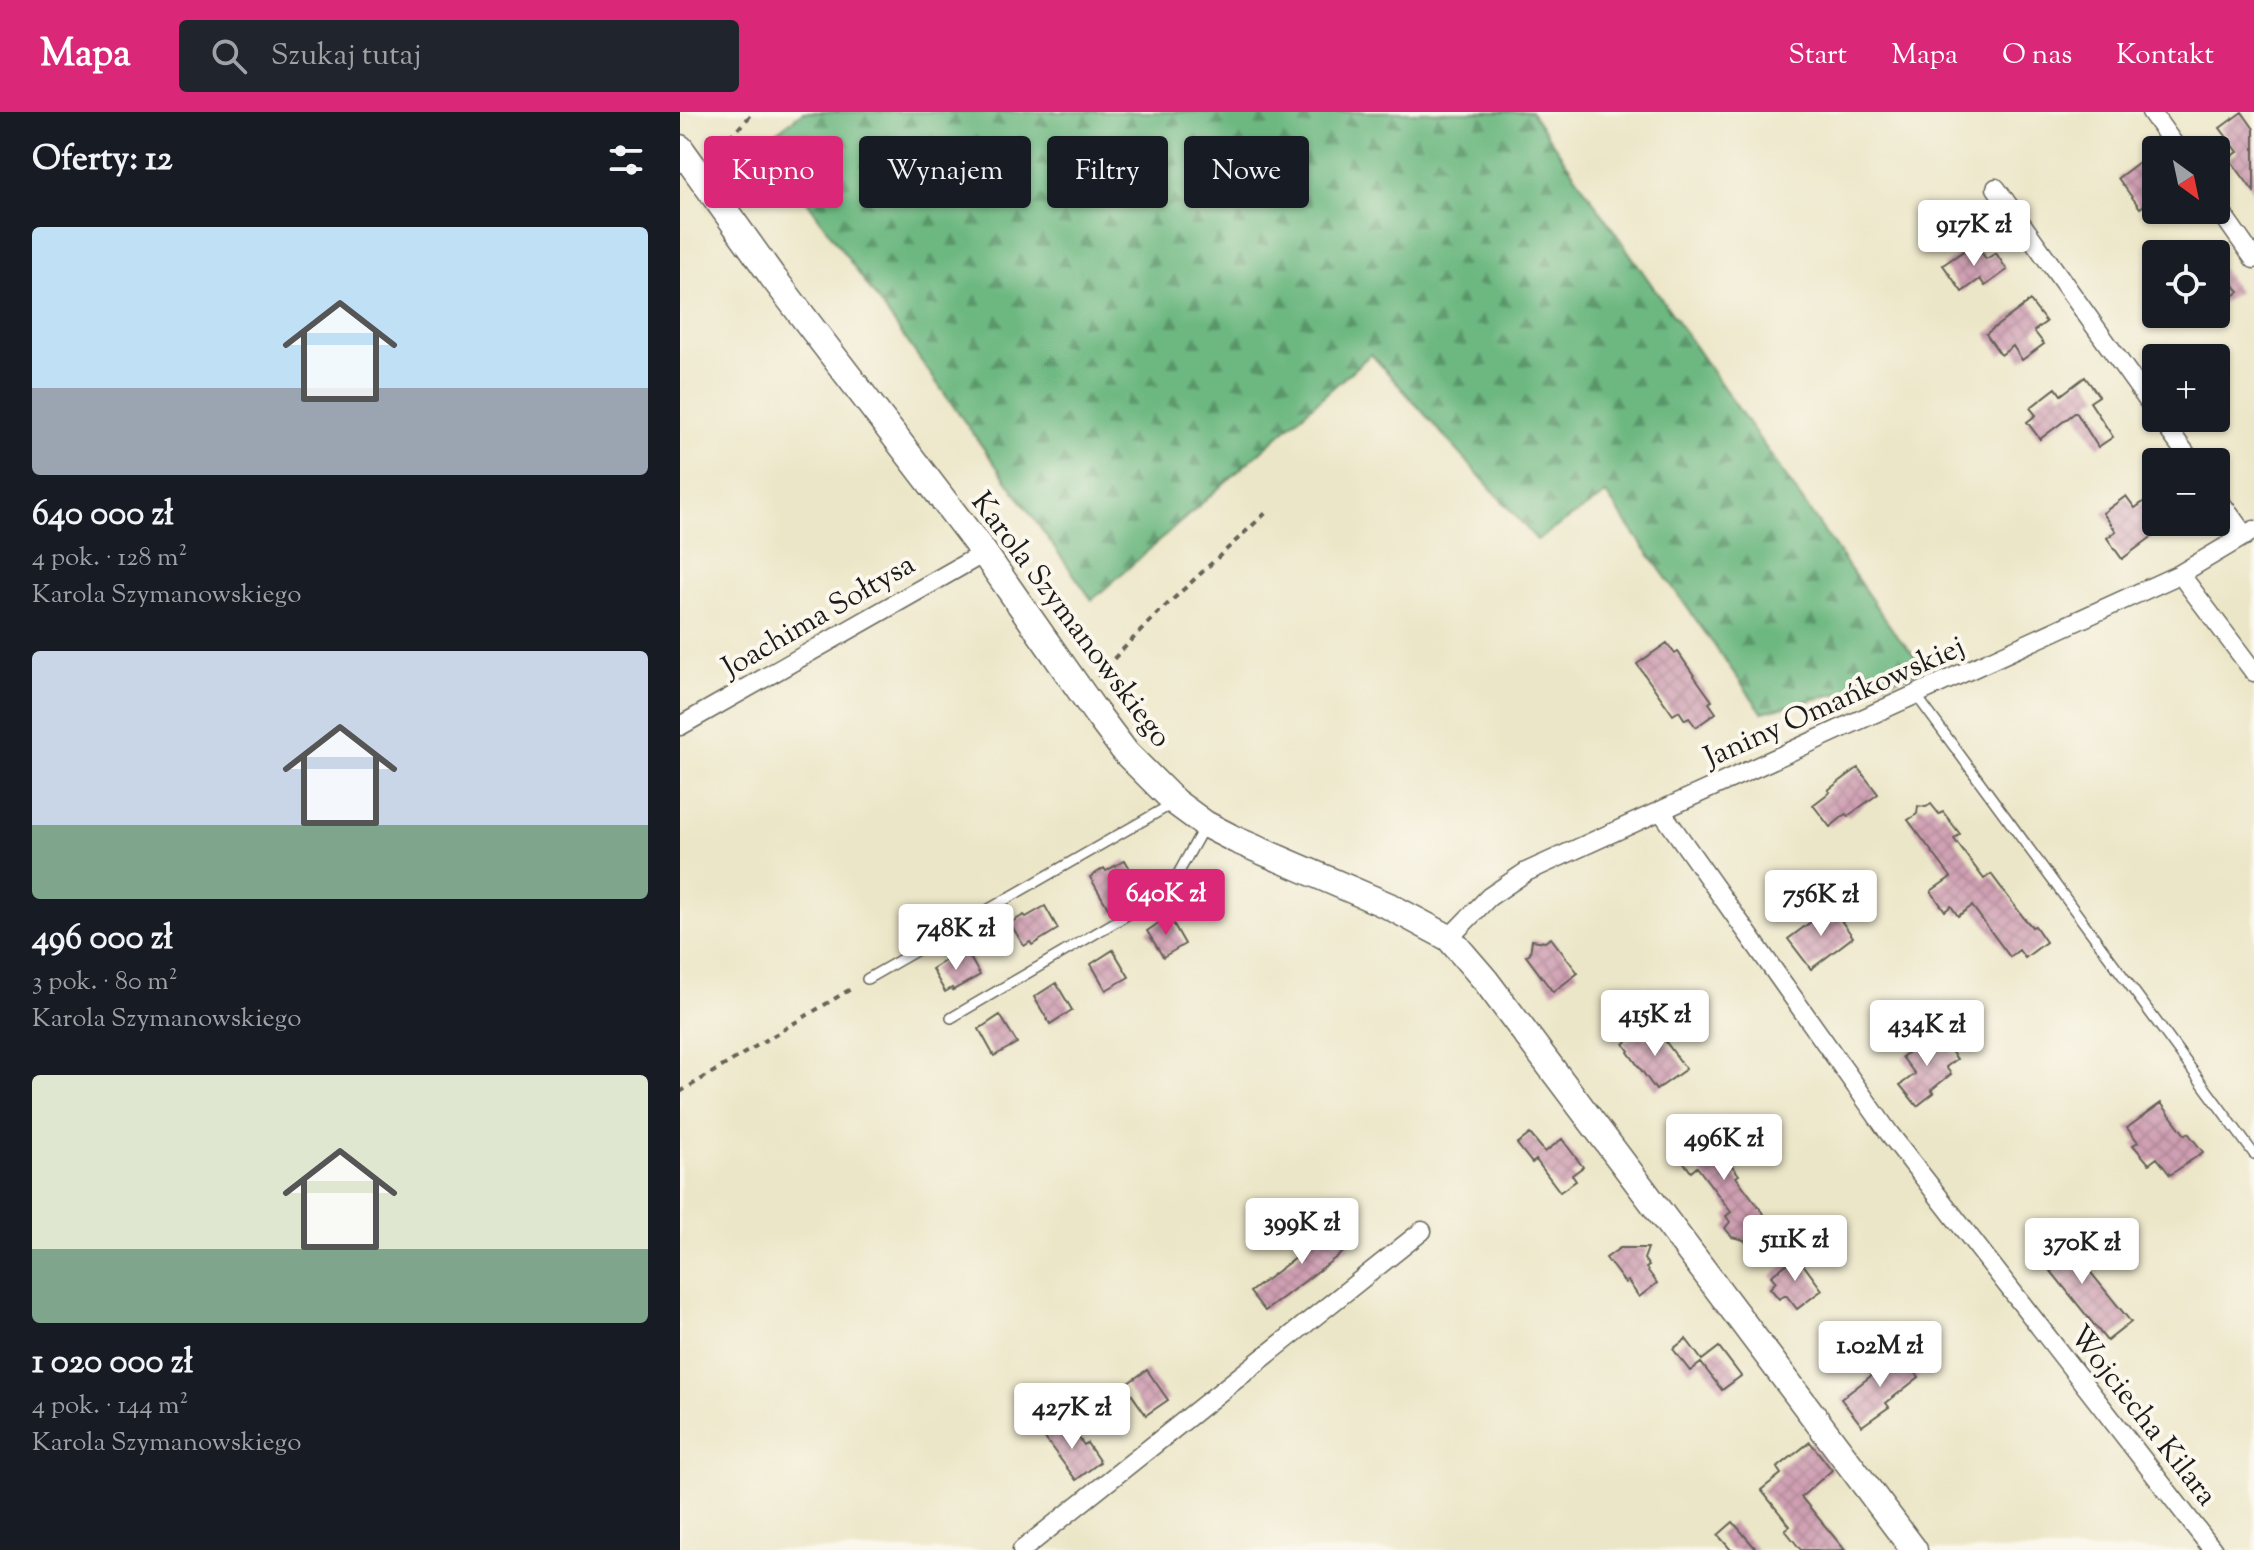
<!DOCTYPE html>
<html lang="pl">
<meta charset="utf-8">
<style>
body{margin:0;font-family:"Sorts Mill Goudy",serif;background:#20242c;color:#f1f3f6;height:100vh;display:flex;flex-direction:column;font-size:30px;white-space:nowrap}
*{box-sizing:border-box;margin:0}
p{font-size:26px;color:#9ea1a6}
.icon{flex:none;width:44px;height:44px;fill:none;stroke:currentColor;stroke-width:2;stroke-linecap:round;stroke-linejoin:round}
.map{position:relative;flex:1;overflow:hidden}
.panel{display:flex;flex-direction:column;background:#171b24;width:680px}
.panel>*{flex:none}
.banner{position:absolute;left:24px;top:24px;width:760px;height:72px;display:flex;gap:16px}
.needle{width:52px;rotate:147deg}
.controls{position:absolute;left:1462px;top:24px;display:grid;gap:16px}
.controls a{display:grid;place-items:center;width:88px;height:88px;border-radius:8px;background:#171b24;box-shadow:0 2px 6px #0004;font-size:40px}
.price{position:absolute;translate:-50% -68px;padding:0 18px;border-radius:8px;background:#fff;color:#222;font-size:26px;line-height:52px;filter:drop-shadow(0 2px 4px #0008)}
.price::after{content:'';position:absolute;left:50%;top:48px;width:24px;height:18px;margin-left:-12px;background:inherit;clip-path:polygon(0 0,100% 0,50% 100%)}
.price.current{background:#db2777;color:#fff}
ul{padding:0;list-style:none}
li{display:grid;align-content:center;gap:16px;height:424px;padding:0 32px}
li span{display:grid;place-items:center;height:248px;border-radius:8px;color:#555}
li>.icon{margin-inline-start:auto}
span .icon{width:144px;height:144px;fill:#fffc;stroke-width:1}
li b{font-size:34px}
h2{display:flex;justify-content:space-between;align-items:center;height:96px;padding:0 32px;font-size:34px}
.pill{padding:0 28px;border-radius:8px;background:#171b24;box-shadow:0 2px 6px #0004;font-size:28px;line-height:72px}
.pill.current{background:#db2777;color:#fff}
header{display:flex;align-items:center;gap:48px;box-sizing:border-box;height:112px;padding:0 40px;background:#db2777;color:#fff}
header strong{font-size:38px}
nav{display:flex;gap:44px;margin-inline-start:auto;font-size:28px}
.search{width:560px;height:72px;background:#20242c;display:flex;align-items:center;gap:20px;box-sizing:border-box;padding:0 28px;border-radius:8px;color:#9ea1a6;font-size:30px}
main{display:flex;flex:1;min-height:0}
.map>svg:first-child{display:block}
.forest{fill:url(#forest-firs);stroke:#446a4e;stroke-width:2}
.building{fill:url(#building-cross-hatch)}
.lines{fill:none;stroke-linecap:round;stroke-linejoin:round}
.lane-casing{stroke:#656358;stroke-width:12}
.street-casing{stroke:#656358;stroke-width:21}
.secondary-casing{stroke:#656358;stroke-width:29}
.path{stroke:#656358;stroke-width:4;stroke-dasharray:6 6;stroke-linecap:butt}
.lane{stroke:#fff;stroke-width:9}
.street{stroke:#fff;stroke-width:18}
.secondary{stroke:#fff;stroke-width:26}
.labels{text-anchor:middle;stroke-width:8;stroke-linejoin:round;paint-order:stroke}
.street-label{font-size:30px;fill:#1c1c1c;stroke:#fbf7ec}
</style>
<header>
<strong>Mapa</strong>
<div class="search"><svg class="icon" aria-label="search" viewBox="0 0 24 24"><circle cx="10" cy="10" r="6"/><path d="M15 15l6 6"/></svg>Szukaj tutaj</div>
<nav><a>Start</a><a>Mapa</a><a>O nas</a><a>Kontakt</a></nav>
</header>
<main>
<section class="panel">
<h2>Oferty: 12<svg class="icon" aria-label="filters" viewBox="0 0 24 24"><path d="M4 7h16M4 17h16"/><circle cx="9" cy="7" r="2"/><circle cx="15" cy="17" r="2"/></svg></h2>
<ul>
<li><span style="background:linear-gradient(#bfe0f5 65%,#9aa5b1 0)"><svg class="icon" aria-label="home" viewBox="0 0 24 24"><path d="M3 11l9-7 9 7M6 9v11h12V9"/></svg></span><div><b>640 000 zł</b><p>4 pok. · 128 m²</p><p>Karola Szymanowskiego</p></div></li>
<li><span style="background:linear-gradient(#c9d6e8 70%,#7fa58c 0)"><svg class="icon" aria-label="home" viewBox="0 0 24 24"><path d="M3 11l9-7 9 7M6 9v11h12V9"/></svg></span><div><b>496 000 zł</b><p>3 pok. · 80 m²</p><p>Karola Szymanowskiego</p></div></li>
<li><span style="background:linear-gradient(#dfe7d0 70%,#7fa58c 0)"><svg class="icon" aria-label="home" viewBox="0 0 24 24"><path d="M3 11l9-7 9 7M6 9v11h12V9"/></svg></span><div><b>1 020 000 zł</b><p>4 pok. · 144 m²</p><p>Karola Szymanowskiego</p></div></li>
</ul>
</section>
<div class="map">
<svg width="1574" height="1438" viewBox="0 0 1574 1438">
<defs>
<pattern id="forest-firs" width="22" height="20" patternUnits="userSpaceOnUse" patternTransform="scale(2)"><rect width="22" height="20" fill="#6db881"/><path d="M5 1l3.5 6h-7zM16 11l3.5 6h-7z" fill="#599569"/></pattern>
<pattern id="building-cross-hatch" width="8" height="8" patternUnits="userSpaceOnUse" patternTransform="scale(2)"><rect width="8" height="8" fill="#cf9fb2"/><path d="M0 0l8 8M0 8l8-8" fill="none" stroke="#b18898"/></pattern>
</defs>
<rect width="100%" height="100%" fill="#fbf7ec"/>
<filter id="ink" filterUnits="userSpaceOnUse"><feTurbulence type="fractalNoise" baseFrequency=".0125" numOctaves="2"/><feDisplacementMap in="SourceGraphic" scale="16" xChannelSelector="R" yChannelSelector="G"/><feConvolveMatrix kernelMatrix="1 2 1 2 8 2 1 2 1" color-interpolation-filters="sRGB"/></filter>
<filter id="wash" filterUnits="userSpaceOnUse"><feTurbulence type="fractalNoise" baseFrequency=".006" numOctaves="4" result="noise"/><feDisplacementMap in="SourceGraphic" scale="32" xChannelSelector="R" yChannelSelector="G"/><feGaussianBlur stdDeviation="1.8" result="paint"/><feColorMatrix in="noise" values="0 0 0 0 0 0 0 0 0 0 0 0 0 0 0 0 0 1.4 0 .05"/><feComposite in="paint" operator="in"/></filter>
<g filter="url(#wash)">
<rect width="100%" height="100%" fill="#ece6c8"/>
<path class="forest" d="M123,0h728l366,524 17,19 18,15 -170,42 -156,-218 -69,46 -166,-186 -279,246 -328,-459z"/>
<g id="blocks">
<path class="building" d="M1562,0l12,17v63l-25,-34 9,-6 -18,-24z
M1462,48l14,19v17l-16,12 -22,-30z
M1295,131l11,16 10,-6 11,17 -22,16 -5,-7 -18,13 -19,-27z
M1536,148l23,32 -23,16z
M1350,189l16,21 -12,9 10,13 -22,16 -9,-14 -12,9 -15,-21z
M1405,265l14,19 -9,6 23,35 -15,10 -22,-35 -36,27 -13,-17 9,-7 -6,-7 26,-20 5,7z
M1476,381v29h6l4,4 -44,33 -15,-21 9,-7 -13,-18 23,-17 9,12z
M987,531l8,11 3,-2 19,28 15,21 -3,2 7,10 -20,14 -7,-9 -4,2 -6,-9 -6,4 -36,-51z
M1178,656l20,26 -30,22 -2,-2 -16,13 -17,-22 17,-13 -2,-2z
M1251,692l8,10 4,-2 17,22 -6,5 30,40 7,-5 33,44 8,9 3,-1 11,16 -21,16 -6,-8 -9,7 -38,-51 -14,10 -7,-10 -6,5 -14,-20 20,-14 -43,-57 9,-6 1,-8 8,1z
M445,748l13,23 -20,11 8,13 -14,8 -22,-38 14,-9 2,3z
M365,794l13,23 -26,16 -2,-3 -6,4 -14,-23 14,-8 2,2z
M1151,795l22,30 -42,32 -23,-30z
M489,804l16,28 -22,13 -16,-26z
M871,826l27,35 -25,19 -27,-36 4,-3 2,-13 13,2z
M433,838l16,27 -23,13 -15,-26z
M287,840l13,23 -27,15 -1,-2 -7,4 -13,-23 14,-9 2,3z
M376,871l16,27 -22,14 -16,-27z
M320,903l17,28 -23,13 -15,-27z
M977,918l29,39 -30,21 -28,-38 1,-1 -5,-7 16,-13 6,7z
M1255,919l22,28 -11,8 5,7 -20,16 3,3 -17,13 -17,-21 15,-11 -13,-17z
M1481,991l24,32 3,-2 15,19 -33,23 -13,-17 -8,6 -16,-19 5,-3 -11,-14z
M1028,1009l20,28 -5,5 16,21 -3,2 40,53 -25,19 -7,-9 -12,-3 -7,-9 5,-6 -4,-6 5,-4 -34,-45 -6,5 -17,-23 7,-4 -6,-8 19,-14 8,1z
M850,1022l15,18 17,-13 21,28 -11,8 4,6 -16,11 -24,-32 -4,3 -15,-19z
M650,1109l20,26 -85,64 -15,-19 54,-41 -5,-7z
M1377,1119l74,91 -24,19 -73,-91z
M940,1136h28l-4,11 5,7 -3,2 11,15 -18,14 -11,-16 -3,2 -19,-25z
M1117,1144l25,34 -25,19 -11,-14 -7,4 -9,-11 6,-6 -5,-6z
M1006,1227l16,21 17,-13 22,29 -19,14 -21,-27 -11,8 -17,-22z
M1216,1242l3,3 3,-3 17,23 -33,26 3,4 -27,19 -21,-27 43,-33 -2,-2z
M467,1258l21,30 -22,15 -21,-30z
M386,1309l18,24 3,-2 13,19 -24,18 -32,-43z
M1130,1330l22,28 -31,27 44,53h-44l-16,-20 5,-4 -29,-36 20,-16 -4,-6z
M1053,1410l24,28h-26l-13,-15z"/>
</g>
</g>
<g filter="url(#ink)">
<use href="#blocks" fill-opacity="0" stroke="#656358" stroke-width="2"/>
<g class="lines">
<defs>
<path id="lane" d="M1236,583l338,459
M187,867l305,-175
M271,906l212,-124 11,-13 30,-54"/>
<path id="street" d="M1471,0l27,38
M1316,76l160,224
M1536,93l38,54
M1480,306l32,44
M1536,384l29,40
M1500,462l74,98
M0,614l304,-173
M981,699l228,322 324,417
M769,826l40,-41 37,-25 654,-298 74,-44
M342,1438l400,-319"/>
<path id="secondary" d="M0,36l92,128 212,277 112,160 30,40 49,49 30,22 31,16 153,66 60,32 37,43 428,569"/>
</defs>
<use href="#lane" class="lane-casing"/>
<use href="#street" class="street-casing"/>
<use href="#secondary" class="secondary-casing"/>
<path class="path" d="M28,37l27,-17 19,-20
M417,564l59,-61 113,-105
M0,980l174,-105"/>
<use href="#lane" class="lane"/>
<use href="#street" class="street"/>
<use href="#secondary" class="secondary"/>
</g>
</g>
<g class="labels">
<g class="street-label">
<text transform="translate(138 503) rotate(-30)" y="10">Joachima Sołtysa</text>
<text transform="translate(392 507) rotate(53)" y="10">Karola Szymanowskiego</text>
<text transform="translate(1154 589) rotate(-24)" y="10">Janiny Omańkowskiej</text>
<text transform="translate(1464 1303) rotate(52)" y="10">Wojciecha Kilara</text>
</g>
</g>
</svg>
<div class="controls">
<a><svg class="needle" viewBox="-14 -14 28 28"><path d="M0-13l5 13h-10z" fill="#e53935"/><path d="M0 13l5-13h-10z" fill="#9ea1a6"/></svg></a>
<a><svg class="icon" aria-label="locate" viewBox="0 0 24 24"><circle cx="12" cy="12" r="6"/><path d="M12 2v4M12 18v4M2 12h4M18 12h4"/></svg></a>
<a>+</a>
<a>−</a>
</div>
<b class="price" style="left:1294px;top:156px">917K zł</b>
<b class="price current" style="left:486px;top:825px">640K zł</b>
<b class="price" style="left:1141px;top:826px">756K zł</b>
<b class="price" style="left:276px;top:860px">748K zł</b>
<b class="price" style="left:975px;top:946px">415K zł</b>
<b class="price" style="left:1247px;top:956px">434K zł</b>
<b class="price" style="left:1044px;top:1070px">496K zł</b>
<b class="price" style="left:622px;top:1154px">399K zł</b>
<b class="price" style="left:1115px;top:1171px">511K zł</b>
<b class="price" style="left:1402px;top:1174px">370K zł</b>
<b class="price" style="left:1200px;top:1277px">1.02M zł</b>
<b class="price" style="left:392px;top:1339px">427K zł</b>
<div class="banner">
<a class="pill current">Kupno</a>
<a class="pill">Wynajem</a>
<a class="pill">Filtry</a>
<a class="pill">Nowe</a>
</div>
</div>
</main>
